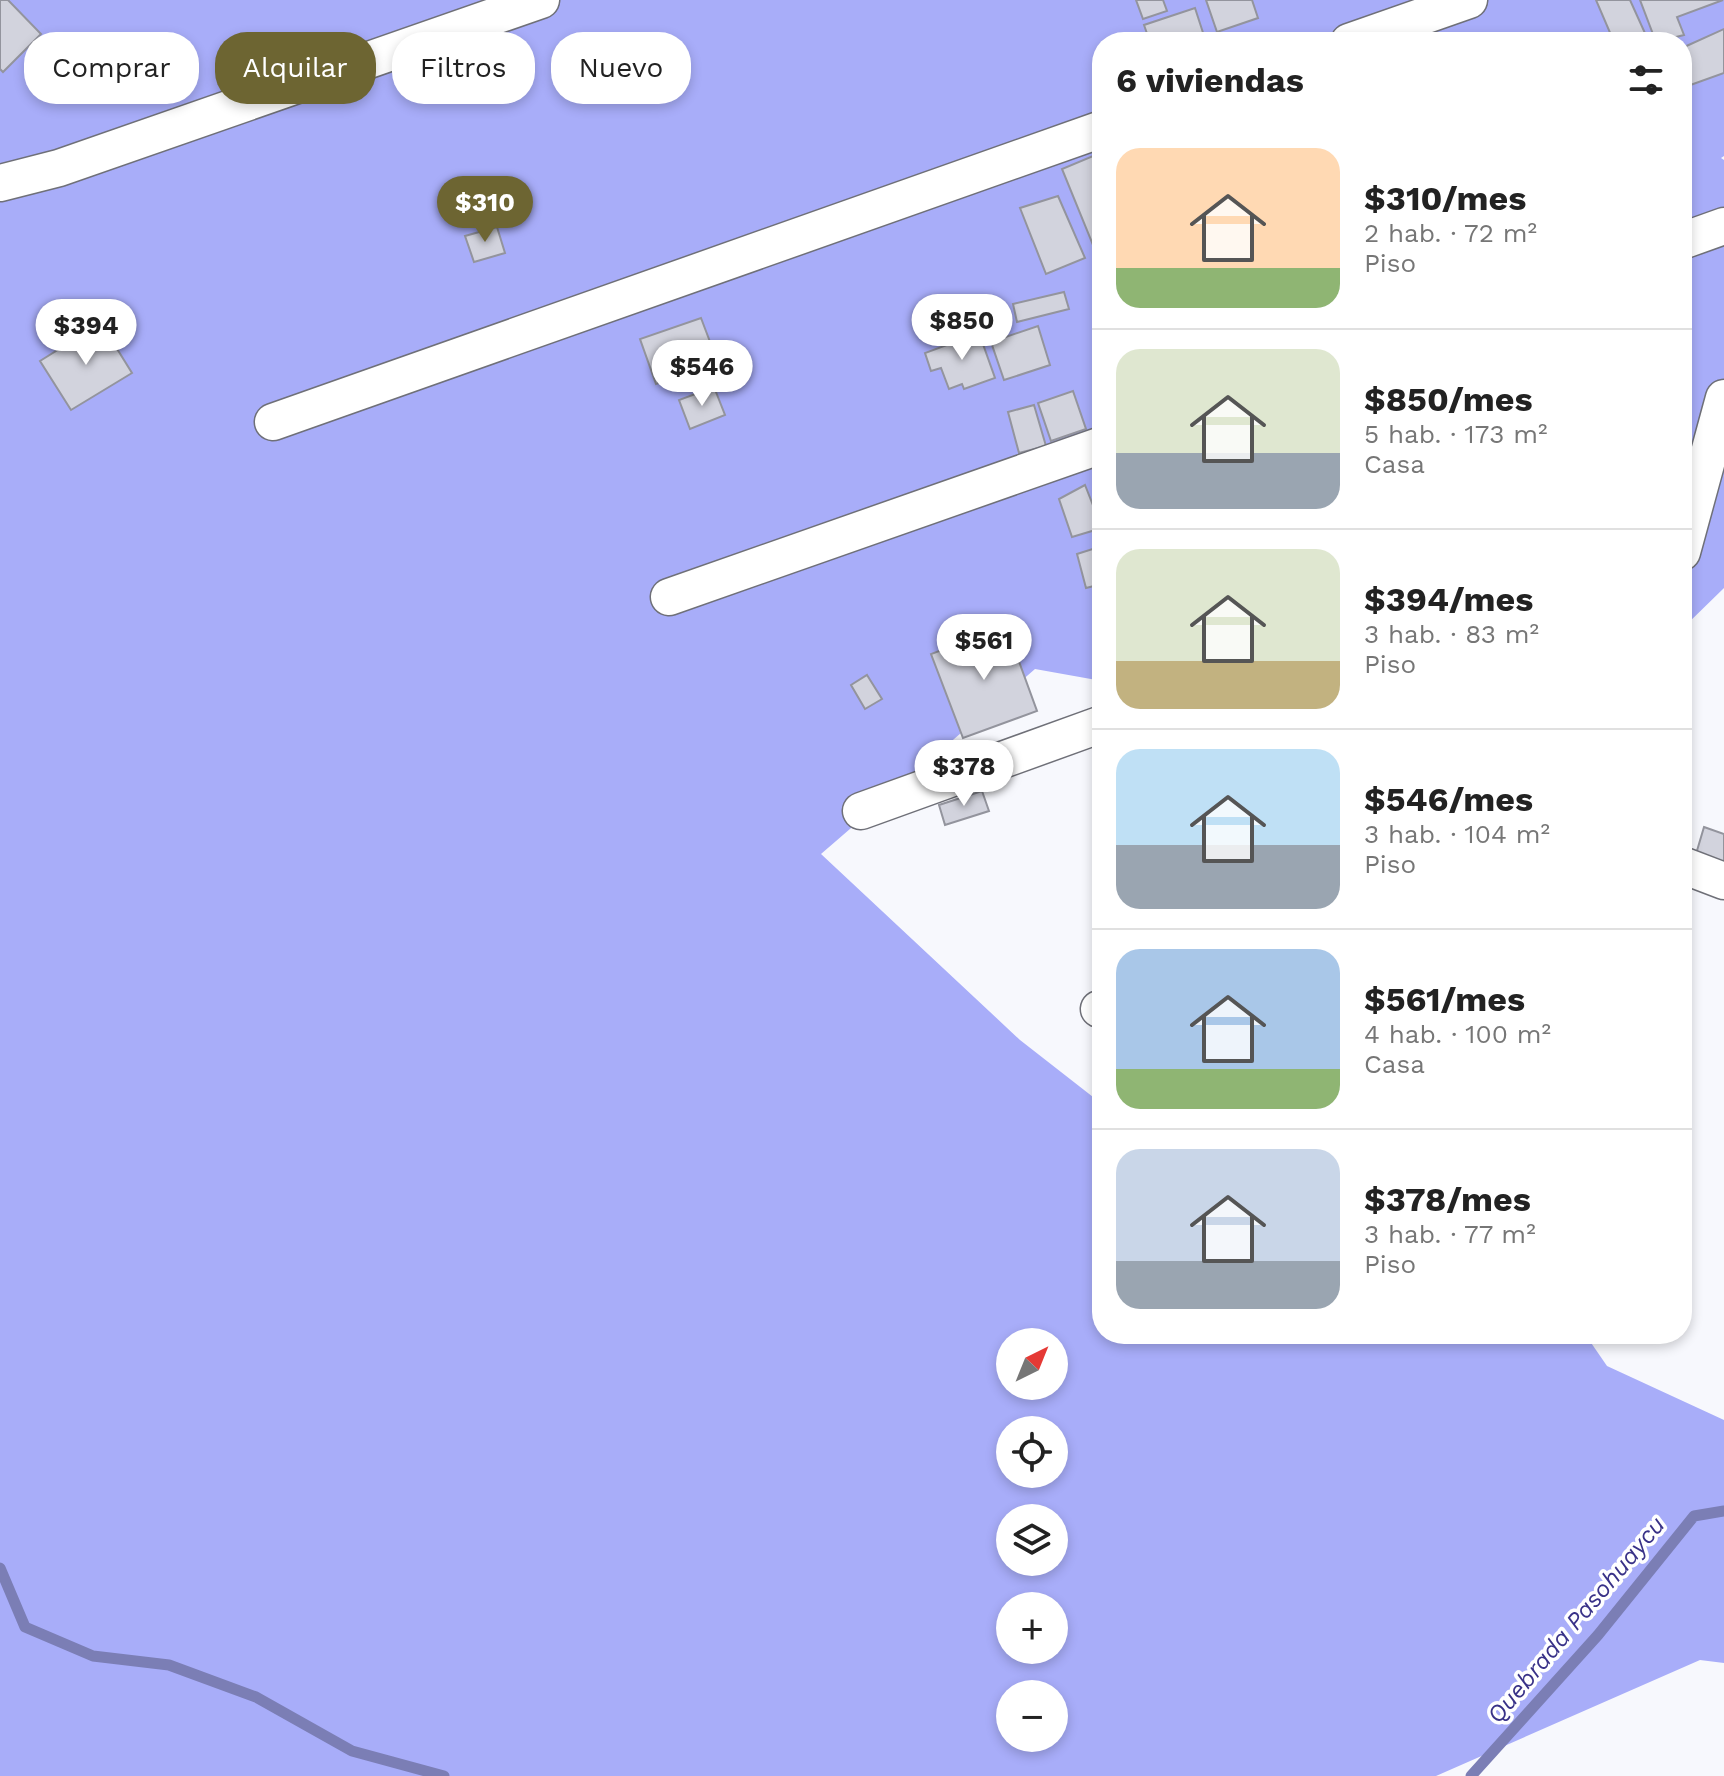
<!DOCTYPE html>
<html lang="es">
<meta charset="utf-8">
<style>
body{margin:0;font-family:"Work Sans",sans-serif;background:#f6f6f6;color:#222;height:100vh;display:flex;flex-direction:column;font-size:30px;white-space:nowrap}
*{box-sizing:border-box;margin:0}
p{font-size:26px;color:#767676}
.icon{flex:none;width:44px;height:44px;fill:none;stroke:currentColor;stroke-width:2;stroke-linecap:round;stroke-linejoin:round}
.map{position:relative;flex:1;overflow:hidden}
.side{position:absolute;left:1092px;top:32px;width:600px;height:1312px;display:flex;flex-direction:column;background:#fff;border-radius:32px;box-shadow:0 4px 12px #0003}
.side>*{flex:none}
.top-card{position:absolute;left:24px;top:32px;width:760px;height:72px;display:flex;gap:16px}
.needle{width:52px;rotate:43deg}
.tools{position:absolute;left:996px;top:1328px;display:grid;gap:16px}
.tools a{display:grid;place-items:center;width:72px;height:72px;border-radius:50%;background:#fff;box-shadow:0 4px 12px #0003;font-size:40px}
.price{position:absolute;translate:-50% -68px;padding:0 18px;border-radius:28px;background:#fff;color:#222;font-size:26px;line-height:52px;filter:drop-shadow(0 2px 4px #0008)}
.price::after{content:'';position:absolute;left:50%;top:48px;width:24px;height:18px;margin-left:-12px;background:inherit;clip-path:polygon(0 0,100% 0,50% 100%)}
.price.active{background:#6d6532;color:#fff}
ul{padding:0;list-style:none}
li{display:flex;align-items:center;gap:24px;height:200px;padding:0 24px}
li+li{border-top:2px solid #e0e0e0}
li span{display:grid;place-items:center;flex:none;width:224px;height:160px;border-radius:24px;color:#555}
li>.icon{margin-inline-start:auto}
span .icon{width:96px;height:96px;fill:#fffc;stroke-width:1}
li b{font-size:34px}
h2{display:flex;justify-content:space-between;align-items:center;height:96px;padding:0 24px;font-size:34px}
.tag{padding:0 28px;border-radius:32px;background:#fff;box-shadow:0 4px 12px #0003;font-size:28px;line-height:72px}
.tag.active{background:#6d6532;color:#fff}
.map>svg:first-child{display:block}
.forest{fill:#a8adf9;fill-rule:evenodd}
.lines{fill:none;stroke-linecap:round;stroke-linejoin:round}
.stream{stroke:#7b7eb5;stroke-width:11}
.building{fill:#d2d3dd;stroke:#93949d;stroke-width:2}
.street-casing{stroke:#6f7078;stroke-width:39}
.street{stroke:#fff;stroke-width:36}
.labels{text-anchor:middle;stroke-width:7;stroke-linejoin:round;paint-order:stroke}
.water-label{font-size:24px;font-style:italic;fill:#393288;stroke:#fff}
</style>
<div class="map">
<svg width="1724" height="1776" viewBox="0 0 1724 1776">
<rect width="100%" height="100%" fill="#f7f8fd"/>
<path class="forest" d="M0,0h1724v156l-3,2 3,2v428l-42,41v-587h-580v639l-67,-12 -214,185 199,186 82,64v230h483l22,32 117,54v243l-24,-3 -264,116h-1436zM1010,1342h44v44h-44zM1010,1430h44v44h-44zM1010,1518h44v44h-44zM1010,1606h44v44h-44zM1010,1694h44v44h-44z"/>
<g class="lines">
<path class="stream" d="M0,1568l25,59 68,29 76,9 87,32 96,54 92,25
M1471,1776l127,-141 96,-119 30,-5"/>
</g>
<path class="building" d="M0,0h8l33,34 -38,38 -3,-3z
M1136,0h27l4,11 -24,8z
M1206,0h46l6,18 -41,14z
M1596,0h34l19,42h-35z
M1640,0h83l-46,17 7,18 -28,7z
M1195,8l11,34h-56l-6,-17z
M1724,29v44l-42,15v-40z
M1093,156l9,22v89l-40,-98z
M1058,196l27,62 -39,16 -26,-66z
M497,227l8,26 -31,9 -9,-26z
M1064,292l5,17 -52,13 -4,-18z
M701,318l17,45 -62,21 -16,-45z
M101,323l31,50 -61,37 -31,-49z
M1038,326l12,39 -46,15 -13,-38z
M979,333l16,45 -31,11 -2,-5 -13,5 -8,-21 -10,3 -6,-18z
M714,387l11,28 -35,14 -11,-29z
M1073,391l13,38 -35,12 -13,-38z
M1034,405l12,41 -27,7 -11,-41z
M1085,485l17,43 -30,9 -13,-38z
M1102,546v38l-16,4 -9,-34z
M1006,626l31,85 -74,27 -32,-84z
M867,675l15,24 -17,10 -14,-24z
M982,791l7,20 -44,14 -6,-20z
M1704,827l20,7v29l-28,-9z"/>
<g class="lines">
<defs>
<path id="street" d="M1349,42l120,-42
M0,183l59,-15 482,-168
M1682,241l42,-15
M273,422l829,-293
M1682,552l42,-154
M669,597l433,-152
M861,811l241,-87
M1682,865l42,16
M1099,1009l3,-1"/>
</defs>
<use href="#street" class="street-casing"/>
<use href="#street" class="street"/>
</g>
<g class="labels">
<g class="water-label">
<text transform="translate(1576 1620) rotate(-50)" y="8">Quebrada Pasohuaycu</text>
</g>
</g>
</svg>
<div class="tools">
<a><svg class="needle" viewBox="-14 -14 28 28"><path d="M0-13l5 13h-10z" fill="#e53935"/><path d="M0 13l5-13h-10z" fill="#767676"/></svg></a>
<a><svg class="icon" aria-label="locate" viewBox="0 0 24 24"><circle cx="12" cy="12" r="6"/><path d="M12 2v4M12 18v4M2 12h4M18 12h4"/></svg></a>
<a><svg class="icon" aria-label="layers" viewBox="0 0 24 24"><path d="M12 4l9 5-9 5-9-5zM3 14l9 5 9-5"/></svg></a>
<a>+</a>
<a>−</a>
</div>
<b class="price active" style="left:485px;top:244px">$310</b>
<b class="price" style="left:962px;top:362px">$850</b>
<b class="price" style="left:86px;top:367px">$394</b>
<b class="price" style="left:702px;top:408px">$546</b>
<b class="price" style="left:984px;top:682px">$561</b>
<b class="price" style="left:964px;top:808px">$378</b>
<div class="top-card">
<a class="tag">Comprar</a>
<a class="tag active">Alquilar</a>
<a class="tag">Filtros</a>
<a class="tag">Nuevo</a>
</div>
<section class="side">
<h2>6 viviendas<svg class="icon" aria-label="filters" viewBox="0 0 24 24"><path d="M4 7h16M4 17h16"/><circle cx="9" cy="7" r="2"/><circle cx="15" cy="17" r="2"/></svg></h2>
<ul>
<li><span style="background:linear-gradient(#ffd9b3 75%,#8fb573 0)"><svg class="icon" aria-label="home" viewBox="0 0 24 24"><path d="M3 11l9-7 9 7M6 9v11h12V9"/></svg></span><div><b>$310/mes</b><p>2 hab. · 72 m²</p><p>Piso</p></div></li>
<li><span style="background:linear-gradient(#dfe7d0 65%,#9aa5b1 0)"><svg class="icon" aria-label="home" viewBox="0 0 24 24"><path d="M3 11l9-7 9 7M6 9v11h12V9"/></svg></span><div><b>$850/mes</b><p>5 hab. · 173 m²</p><p>Casa</p></div></li>
<li><span style="background:linear-gradient(#dfe7d0 70%,#c2b280 0)"><svg class="icon" aria-label="home" viewBox="0 0 24 24"><path d="M3 11l9-7 9 7M6 9v11h12V9"/></svg></span><div><b>$394/mes</b><p>3 hab. · 83 m²</p><p>Piso</p></div></li>
<li><span style="background:linear-gradient(#bfe0f5 60%,#9aa5b1 0)"><svg class="icon" aria-label="home" viewBox="0 0 24 24"><path d="M3 11l9-7 9 7M6 9v11h12V9"/></svg></span><div><b>$546/mes</b><p>3 hab. · 104 m²</p><p>Piso</p></div></li>
<li><span style="background:linear-gradient(#a9c7e8 75%,#8fb573 0)"><svg class="icon" aria-label="home" viewBox="0 0 24 24"><path d="M3 11l9-7 9 7M6 9v11h12V9"/></svg></span><div><b>$561/mes</b><p>4 hab. · 100 m²</p><p>Casa</p></div></li>
<li><span style="background:linear-gradient(#c9d6e8 70%,#9aa5b1 0)"><svg class="icon" aria-label="home" viewBox="0 0 24 24"><path d="M3 11l9-7 9 7M6 9v11h12V9"/></svg></span><div><b>$378/mes</b><p>3 hab. · 77 m²</p><p>Piso</p></div></li>
</ul>
</section>
</div>
